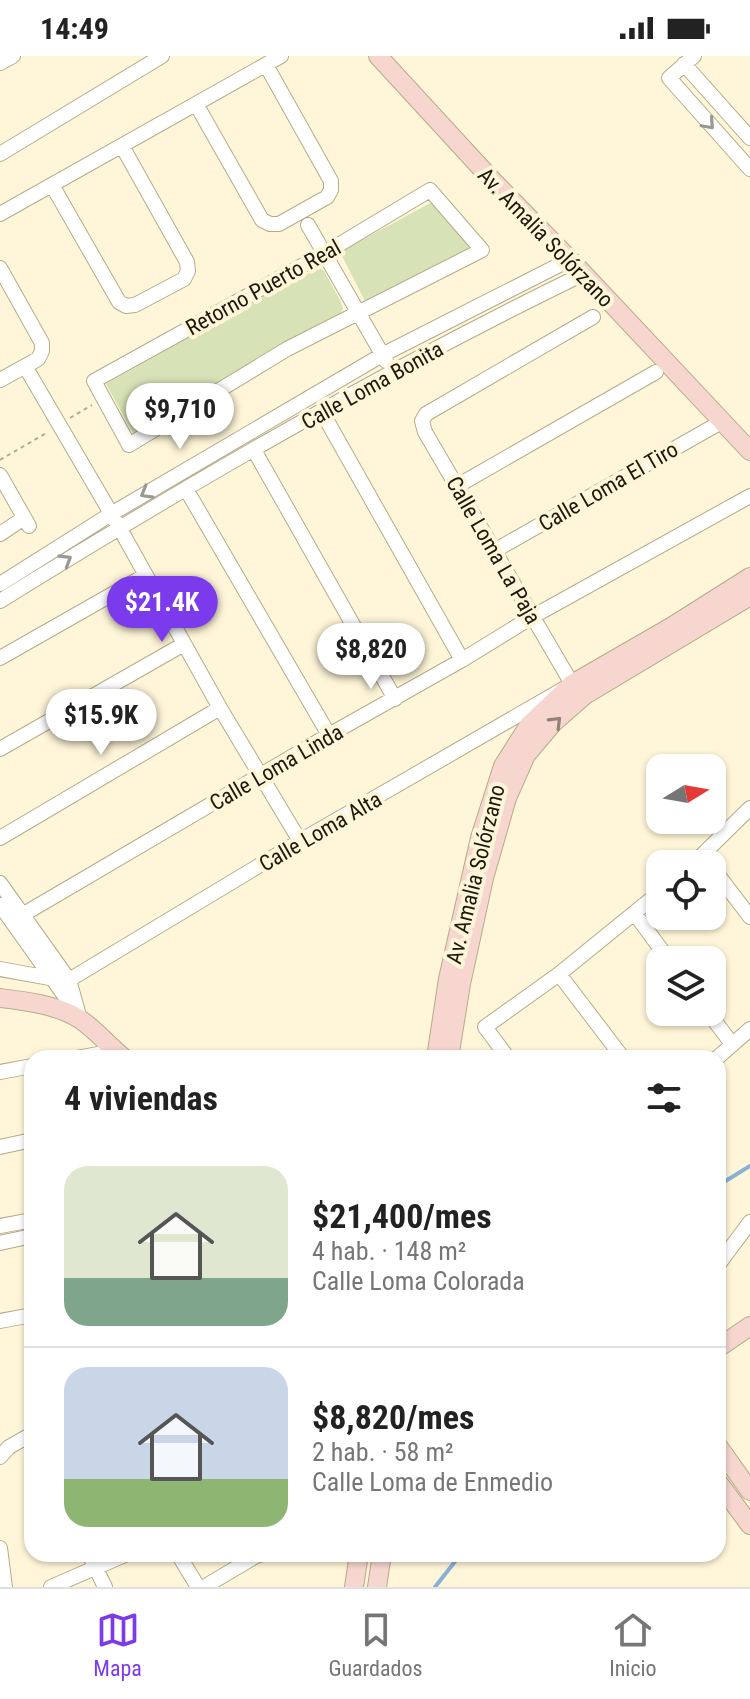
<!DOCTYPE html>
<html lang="es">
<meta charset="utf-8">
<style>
body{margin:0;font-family:"Roboto Condensed",sans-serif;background:#f2f2f2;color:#222;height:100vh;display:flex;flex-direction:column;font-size:30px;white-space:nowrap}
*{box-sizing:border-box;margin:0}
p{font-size:26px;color:#767676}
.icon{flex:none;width:44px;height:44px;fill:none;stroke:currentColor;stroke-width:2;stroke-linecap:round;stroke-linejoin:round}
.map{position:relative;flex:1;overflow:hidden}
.sheet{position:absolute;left:24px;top:994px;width:702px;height:512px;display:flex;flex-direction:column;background:#fff;border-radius:24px;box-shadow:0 2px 6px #0004}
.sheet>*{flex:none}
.needle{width:52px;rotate:79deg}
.tools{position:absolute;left:646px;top:698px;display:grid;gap:16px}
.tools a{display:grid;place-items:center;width:80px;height:80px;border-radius:16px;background:#fff;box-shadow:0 2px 6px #0004;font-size:40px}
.price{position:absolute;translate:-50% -68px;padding:0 18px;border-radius:28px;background:#fff;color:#222;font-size:26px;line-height:52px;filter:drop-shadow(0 2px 4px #0008)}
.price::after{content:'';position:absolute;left:50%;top:48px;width:24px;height:18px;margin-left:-12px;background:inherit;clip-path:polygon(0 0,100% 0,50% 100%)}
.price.active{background:#7c3aed;color:#fff}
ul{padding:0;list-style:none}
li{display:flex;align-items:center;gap:24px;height:200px;padding:0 40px}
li+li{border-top:2px solid #e0e0e0}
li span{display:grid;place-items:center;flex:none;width:224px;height:160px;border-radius:24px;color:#555}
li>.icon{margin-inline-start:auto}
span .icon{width:96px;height:96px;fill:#fffc;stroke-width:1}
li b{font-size:34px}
h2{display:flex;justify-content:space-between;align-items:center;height:96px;padding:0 40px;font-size:34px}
.status{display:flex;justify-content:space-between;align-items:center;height:56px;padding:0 40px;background:#fff;direction:ltr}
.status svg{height:22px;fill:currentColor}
.dock{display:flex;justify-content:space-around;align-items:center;height:112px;border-top:2px solid #e0e0e0;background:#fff;font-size:22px;color:#767676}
.dock a{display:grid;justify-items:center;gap:4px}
.dock .active{color:#7c3aed}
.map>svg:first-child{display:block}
.green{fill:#d7e3b6}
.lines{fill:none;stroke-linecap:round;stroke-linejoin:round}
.stream{stroke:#86b2d6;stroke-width:4}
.street-casing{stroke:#b5ab89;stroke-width:16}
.secondary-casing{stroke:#b5ab89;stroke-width:20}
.path{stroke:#b3ac94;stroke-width:2;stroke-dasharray:4 4;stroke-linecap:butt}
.street{stroke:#fff;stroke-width:14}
.secondary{stroke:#f6d6cf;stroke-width:18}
.oneway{stroke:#999892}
.oneway2{stroke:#948177}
.labels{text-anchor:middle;stroke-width:8;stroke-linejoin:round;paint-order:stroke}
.street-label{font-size:22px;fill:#1d190c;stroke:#fff6d9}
</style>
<div class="status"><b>14:49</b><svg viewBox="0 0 49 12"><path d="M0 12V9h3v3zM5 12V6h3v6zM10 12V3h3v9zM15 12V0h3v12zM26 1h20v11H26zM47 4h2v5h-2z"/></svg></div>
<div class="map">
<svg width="750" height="1531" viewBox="0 0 750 1531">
<rect width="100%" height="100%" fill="#fff6d9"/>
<path class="green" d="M434,145l40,46 -108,56 -26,-51z
M320,212l4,3 17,31 2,7 -3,5 -57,29 -148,94 -29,-53 165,-93z"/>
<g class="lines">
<path class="stream" d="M718,1137l6,-11 26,-16
M435,1531l26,-33"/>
<defs>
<path id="street" d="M694,0l-25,22 81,91
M0,7l13,-7
M684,8l66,74
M196,48l66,116 8,4h9l48,-27 4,-7v-9l-65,-116
M0,98l162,-98
M52,129l67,117 7,4 9,-1 49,-26 4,-8 -1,-9 -65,-116
M430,134l52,60 -195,99 -158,96 -35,-64 231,-128z
M0,158l281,-158
M308,169l78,136
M0,212l42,75v8l-4,8 -38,21
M29,317l90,154 101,181 80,133
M322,356l140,248
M254,394l141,249
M0,419l29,51
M457,430l199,-114
M186,433l143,246
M0,478l24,-16
M494,495l229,-130
M0,528l111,-70 271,-159 187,-95
M0,545c189,-117 383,-230 583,-327
M0,602l146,-83
M0,693l184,-105
M0,782l220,-130
M693,808l57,-56
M712,811l38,50
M0,827l69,97 11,39
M0,849l74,104
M635,858l34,46
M12,865l317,-186 133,-75 70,-43 218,-121
M0,913l55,10
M559,918l64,84
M69,924l231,-139 272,-157 -147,-252 -3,-11 4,-7 167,-97
M708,956l24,32
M76,1002l39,-7
M508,1002l-23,-31 74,-53 101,-82
M717,1002l33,-29
M0,1016l32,-6
M0,1091l32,-7
M0,1170l32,-6
M0,1187l32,-7
M718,1209l32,-43
M0,1265l32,-6
M0,1401l9,-10 23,-13
M0,1492l5,39
M89,1498l16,33
M178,1498l20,33
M51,1531l76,-33
M204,1531l52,-31 7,-2"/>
<path id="secondary" d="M378,0l115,125 88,90 169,180
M0,942c25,3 59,7 81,22 15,10 28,26 43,38
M436,1002l12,-79 32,-141 23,-72 26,-41 43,-41 99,-57 79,-50
M449,1002l12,-74 23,-106 23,-80 19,-43 27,-32 32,-28 165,-99
M718,1292l32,-22
M718,1390l32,45
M718,1426l32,43
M354,1531l5,-33
M377,1531l5,-33"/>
</defs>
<use href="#street" class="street-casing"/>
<use href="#secondary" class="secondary-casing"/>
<path class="path" d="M70,362l22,-13
M0,404l48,-28"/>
<use href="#street" class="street"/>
<use href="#secondary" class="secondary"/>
</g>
<defs><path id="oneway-chevron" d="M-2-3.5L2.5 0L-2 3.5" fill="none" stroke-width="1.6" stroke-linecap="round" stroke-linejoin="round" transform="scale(2)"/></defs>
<g class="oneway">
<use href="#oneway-chevron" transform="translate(709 68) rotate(48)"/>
<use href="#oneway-chevron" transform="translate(146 437) rotate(150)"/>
<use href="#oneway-chevron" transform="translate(66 504) rotate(-32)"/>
</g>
<use class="oneway2" href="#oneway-chevron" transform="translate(556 666) rotate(-45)"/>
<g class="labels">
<g class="street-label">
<text transform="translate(546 181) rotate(46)" y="8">Av. Amalia Solórzano</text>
<text transform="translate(263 231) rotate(-29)" y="8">Retorno Puerto Real</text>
<text transform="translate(372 329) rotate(-29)" y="8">Calle Loma Bonita</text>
<text transform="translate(608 430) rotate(-30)" y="8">Calle Loma El Tiro</text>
<text transform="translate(494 494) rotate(60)" y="8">Calle Loma La Paja</text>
<text transform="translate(276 711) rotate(-30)" y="8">Calle Loma Linda</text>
<text transform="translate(320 775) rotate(-30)" y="8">Calle Loma Alta</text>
<text transform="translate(475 818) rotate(-76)" y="8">Av. Amalia Solórzano</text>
</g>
</g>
</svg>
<div class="tools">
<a><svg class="needle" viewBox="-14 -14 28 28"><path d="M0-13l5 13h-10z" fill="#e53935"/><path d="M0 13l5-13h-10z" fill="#767676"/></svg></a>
<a><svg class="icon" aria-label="locate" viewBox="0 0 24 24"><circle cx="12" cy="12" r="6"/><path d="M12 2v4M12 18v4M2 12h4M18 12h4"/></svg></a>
<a><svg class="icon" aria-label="layers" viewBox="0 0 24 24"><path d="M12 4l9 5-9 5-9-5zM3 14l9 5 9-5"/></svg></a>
</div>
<b class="price" style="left:180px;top:395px">$9,710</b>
<b class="price active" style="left:162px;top:588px">$21.4K</b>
<b class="price" style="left:371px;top:635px">$8,820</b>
<b class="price" style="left:101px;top:701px">$15.9K</b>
<section class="sheet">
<h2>4 viviendas<svg class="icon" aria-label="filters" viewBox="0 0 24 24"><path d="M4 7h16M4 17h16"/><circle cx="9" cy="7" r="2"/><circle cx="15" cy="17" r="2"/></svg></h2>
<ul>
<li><span style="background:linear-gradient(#dfe7d0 70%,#7fa58c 0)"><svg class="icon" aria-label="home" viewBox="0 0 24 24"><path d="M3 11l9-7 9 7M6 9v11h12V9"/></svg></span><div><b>$21,400/mes</b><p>4 hab. · 148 m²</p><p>Calle Loma Colorada</p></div></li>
<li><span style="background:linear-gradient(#c9d6e8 70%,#8fb573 0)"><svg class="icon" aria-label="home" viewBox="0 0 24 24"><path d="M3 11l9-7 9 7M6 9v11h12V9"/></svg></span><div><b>$8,820/mes</b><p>2 hab. · 58 m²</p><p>Calle Loma de Enmedio</p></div></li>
</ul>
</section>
</div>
<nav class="dock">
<a class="active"><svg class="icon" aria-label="map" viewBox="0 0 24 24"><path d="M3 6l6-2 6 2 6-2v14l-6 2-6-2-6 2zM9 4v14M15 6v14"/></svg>Mapa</a>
<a><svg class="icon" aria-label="saved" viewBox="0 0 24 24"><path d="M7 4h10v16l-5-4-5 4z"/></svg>Guardados</a>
<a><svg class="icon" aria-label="home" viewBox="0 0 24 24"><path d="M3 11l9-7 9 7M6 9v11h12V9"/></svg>Inicio</a>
</nav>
